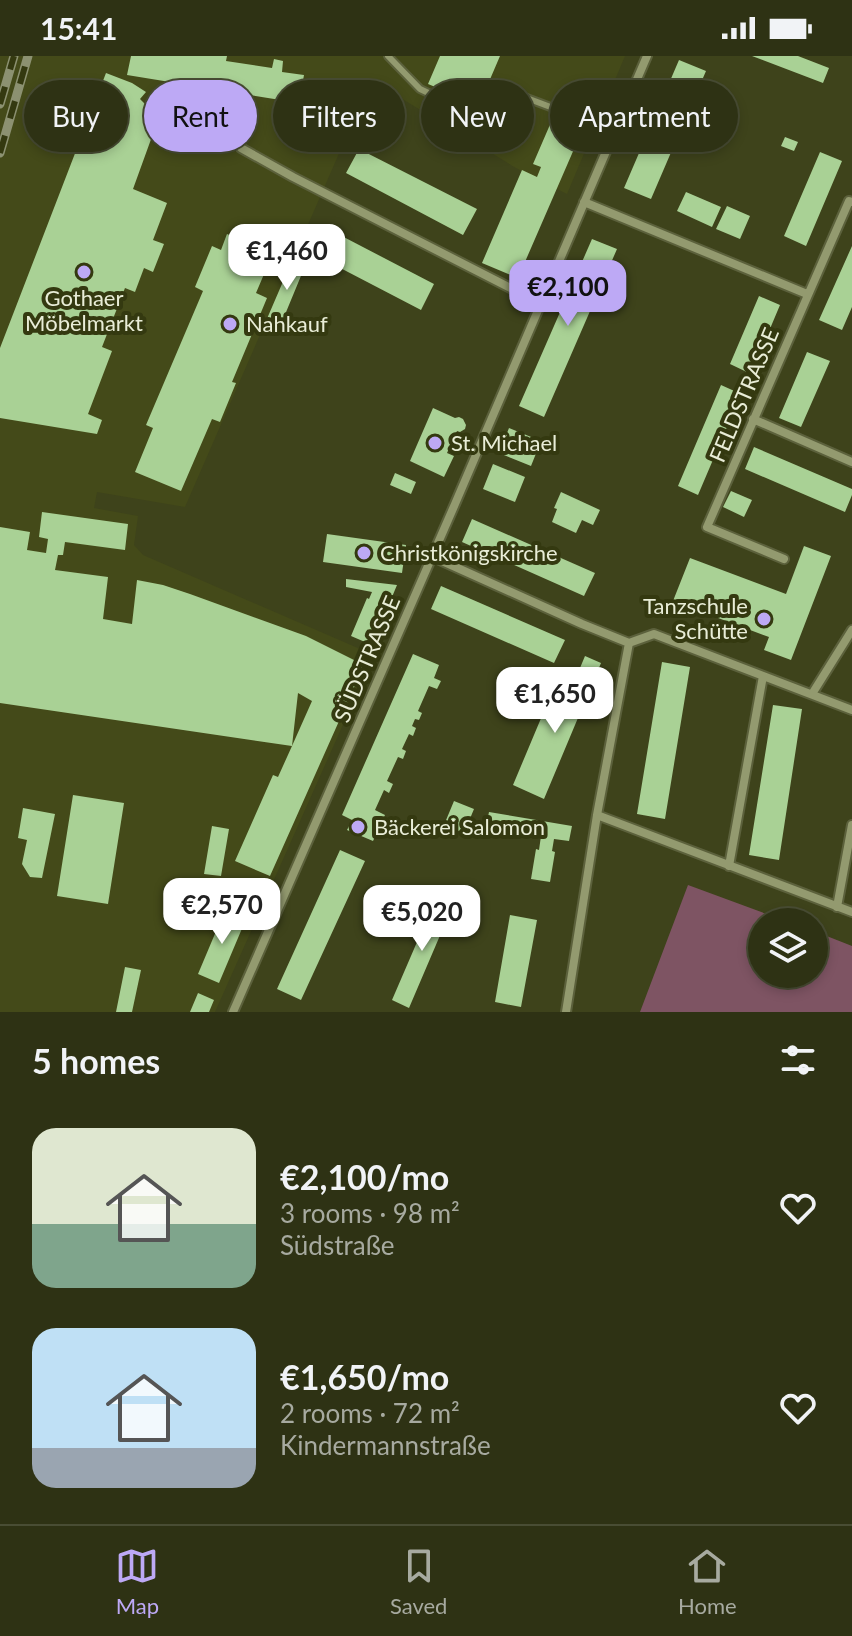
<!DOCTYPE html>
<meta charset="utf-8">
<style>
body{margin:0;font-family:Lato,sans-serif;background:#3a3e22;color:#f1f3f6;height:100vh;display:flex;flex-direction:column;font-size:30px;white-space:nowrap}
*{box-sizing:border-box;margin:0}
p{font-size:26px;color:#a7aaa0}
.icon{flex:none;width:44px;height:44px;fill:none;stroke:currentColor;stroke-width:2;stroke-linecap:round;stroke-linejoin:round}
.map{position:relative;height:956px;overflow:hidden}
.drawer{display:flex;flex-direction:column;background:#2e3214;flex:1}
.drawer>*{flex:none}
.top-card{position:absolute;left:24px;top:24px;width:804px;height:72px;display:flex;gap:16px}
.controls{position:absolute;left:748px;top:852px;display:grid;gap:16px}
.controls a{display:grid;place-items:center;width:80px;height:80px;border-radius:50%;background:#2e3214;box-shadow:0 4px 12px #0003,0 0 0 2px #494d34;font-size:40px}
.price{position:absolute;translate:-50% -68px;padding:0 18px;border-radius:16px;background:#fff;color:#222;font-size:26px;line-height:52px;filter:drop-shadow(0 2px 4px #0008)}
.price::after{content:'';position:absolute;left:50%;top:48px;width:24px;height:18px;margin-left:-12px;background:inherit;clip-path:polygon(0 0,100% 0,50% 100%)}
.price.active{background:#bda9f5;color:#111}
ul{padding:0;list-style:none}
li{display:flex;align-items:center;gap:24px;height:200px;padding:0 32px}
li span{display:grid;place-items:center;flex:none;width:224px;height:160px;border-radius:24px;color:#555}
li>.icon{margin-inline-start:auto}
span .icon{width:96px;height:96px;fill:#fffc;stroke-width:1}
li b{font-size:34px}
h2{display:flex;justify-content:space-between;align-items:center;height:96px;padding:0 32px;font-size:34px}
.chip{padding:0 28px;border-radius:36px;background:#2e3214;box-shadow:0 4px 12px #0003,0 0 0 2px #494d34;font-size:28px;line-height:72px}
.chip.active{background:#bda9f5;color:#111}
.status{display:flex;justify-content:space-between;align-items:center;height:56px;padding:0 40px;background:#2e3214;direction:ltr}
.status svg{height:22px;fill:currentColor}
.tabs{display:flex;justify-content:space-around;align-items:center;height:112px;border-top:2px solid #494d34;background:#2e3214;font-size:22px;color:#a7aaa0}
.tabs a{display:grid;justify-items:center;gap:4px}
.tabs .active{color:#bda9f5}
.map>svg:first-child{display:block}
.built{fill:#444a19}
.garden{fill:#7e5463}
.building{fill:#a9d195;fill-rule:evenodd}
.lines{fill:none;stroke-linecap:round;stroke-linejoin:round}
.lane-casing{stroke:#5c613c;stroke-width:10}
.street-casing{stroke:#5c613c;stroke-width:12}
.lane{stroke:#939a6f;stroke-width:6}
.street{stroke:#939a6f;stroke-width:8}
.rail-casing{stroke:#8c9171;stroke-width:9}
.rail{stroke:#343910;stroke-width:6;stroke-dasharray:18;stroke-linecap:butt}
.poi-dot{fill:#bda9f5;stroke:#343910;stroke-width:3}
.labels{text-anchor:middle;stroke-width:8;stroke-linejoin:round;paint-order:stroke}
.poi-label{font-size:22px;fill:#e9edd7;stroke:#343910;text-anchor:start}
.street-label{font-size:22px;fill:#e9edd7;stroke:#343910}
</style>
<div class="status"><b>15:41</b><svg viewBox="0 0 49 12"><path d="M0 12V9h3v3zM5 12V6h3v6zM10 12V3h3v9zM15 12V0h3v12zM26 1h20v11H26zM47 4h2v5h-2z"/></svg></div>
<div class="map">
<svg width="852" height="956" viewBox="0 0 852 956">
<rect width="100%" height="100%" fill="#3e431b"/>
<path class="built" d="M0,0h625l-58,138 -51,-26 -145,-88 -186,427 -88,-15 -3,16 44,8 -4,29 9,10 231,100 -159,357h-215z"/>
<path class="garden" d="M688,829l100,37h-26v52h52v-43l38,15v66h-212z"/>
<path class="building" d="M131,0h96l-1,5 46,7 2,-9 9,2 -1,11 22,3 -5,28 -172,-28z
M440,0h60l-21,49 -51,-21z
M752,0h46l31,12 -6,15z
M679,4l27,11 -55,128 -27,-11z
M106,17l26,10 14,9 -6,7 13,13 -5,17 6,2 -21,58 34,14 -14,37 11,4 -11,28 -9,-4 -9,24 -10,-4 -23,59 10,4 -24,63 14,6 -5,14 -97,-16v-70z
M552,64l29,13 -63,145 -36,-15 40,-93 15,7 4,-10 -8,-3z
M785,81l13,5 -4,9 -13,-5z
M359,93l118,60 -14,26 -117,-62z
M820,96l22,9 -36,85 -22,-10z
M686,136l35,15 -9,20 -35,-16z
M727,150l23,10 -10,23 -24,-10z
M336,177l98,51 -13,26 -98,-51z
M227,178l46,19 -17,40 11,5 -35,84 4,1 -16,39 -8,-3 -31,72 -46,-19 18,-44 -7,-3 57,-134 -8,-4 17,-41 9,4z
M592,183l25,10 -73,168 -25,-11z
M852,190v61l-10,23 -23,-10z
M297,193l13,5 -33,80 -14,-6z
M759,240l21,9 -29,69 -21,-10z
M807,296l23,9 -29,66 -22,-9z
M721,329l20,9 -43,101 -20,-9z
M433,352l22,10 4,-1 4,2 3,6 -1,4 -5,3 -3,-1 -10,22 7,3 -10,21 -34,-16z
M509,372l32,13 -10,25 -32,-13z
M754,391l98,42v6l-7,17 -100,-43z
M493,408l32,13 -10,25 -32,-13z
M395,417l21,9 -5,12 -21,-9z
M731,435l21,9 -8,17 -21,-10z
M561,436l39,18 -7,15 -11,-5 -6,13 -24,-11 5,-13 -3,-1z
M42,456l86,12 -3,26 -60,-8 -2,13h-5l-3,15 53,7 -5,42 29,5 5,-44 26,5 27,9 116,42 58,29 -94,211 -35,-15 38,-86 5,2 14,-31 -292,-43v-176l30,5 -3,18 19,3 2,-14 -9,-2zM298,637l14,8 -20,45z
M472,463l123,54 -11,23 -122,-54z
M327,478l79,11 -4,28 -79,-11z
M804,490l27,10 -40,104 -27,-10 5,-13 -96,-36 17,-43 96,36z
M346,523l51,6 -25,60 -21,-9 16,-38 2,1 3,-7 -26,-5z
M441,530l124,54 -11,23 -123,-54z
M413,598l26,11 -5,13 7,3 -4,8 -8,-3 -11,25 4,2 -3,7 -4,-1 -3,7 4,2 -3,8 -4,-2 -7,15 4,2 -3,8 -5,-2 -11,24 6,3 -4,9 -5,-3 -9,20 10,5 -12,26 -26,-11 5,-10 -10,-5z
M585,600l16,7 -57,136 -31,-14 34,-81 15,7z
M662,606l28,5 -25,152 -28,-5z
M773,649l29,4 -23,151 -30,-5z
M73,739l51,8 -16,101 -51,-8z
M454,745l20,8 -10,24 -20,-8z
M23,752l32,6 -13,64 -12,-1 -8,-13 5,-24 -9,-2z
M489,756l83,14 -3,15 -15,-2 -2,12 3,1 -5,30 -19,-3 5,-30 3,1 2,-14 -55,-9z
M212,770l17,3 -8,47 -17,-2z
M340,794l25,11 -64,139 -24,-11z
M436,842l17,7 -44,103 -17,-8z
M225,854l21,9 -27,64 -21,-9z
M510,859l27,5 -16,87 -26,-5z
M125,911l16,3 -9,42h-16z
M198,937l16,7 -5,12h-19z"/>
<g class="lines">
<defs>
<path id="lane" d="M388,0l32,33 59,28 9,1 36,-21 90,34"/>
<path id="street" d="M241,92l52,29 247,126
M584,146l223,92
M753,363l99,43
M431,500l151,68 47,19 25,-9 198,76
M784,503l-77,-32 142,-326 3,1
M812,638l40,-64
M597,759l255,97
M729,810l34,-190
M837,851l15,-82
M233,956l222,-508 192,-448
M566,956l31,-197 32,-172"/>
</defs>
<use href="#lane" class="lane-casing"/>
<use href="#street" class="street-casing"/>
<use href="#lane" class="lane"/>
<use href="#street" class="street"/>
<defs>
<path id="rail" d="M0,48l14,-48
M0,97l28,-97"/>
</defs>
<use href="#rail" class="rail-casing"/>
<use href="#rail" class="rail"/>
</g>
<g class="poi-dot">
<circle cx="84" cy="216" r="8"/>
<circle cx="230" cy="268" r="8"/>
<circle cx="435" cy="387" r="8"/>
<circle cx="364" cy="497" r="8"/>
<circle cx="764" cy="563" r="8"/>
<circle cx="358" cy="771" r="8"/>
</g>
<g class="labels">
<g class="poi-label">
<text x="84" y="250" text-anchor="middle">Gothaer<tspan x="84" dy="25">Möbelmarkt</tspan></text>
<text x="246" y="276">Nahkauf</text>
<text x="451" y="395">St. Michael</text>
<text x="380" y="505">Christkönigskirche</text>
<text x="748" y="558" text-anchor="end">Tanzschule<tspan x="748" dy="25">Schütte</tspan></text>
<text x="374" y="779">Bäckerei Salomon</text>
</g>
<g class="street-label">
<text transform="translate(744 339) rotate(-67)" y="8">FELDSTRASSE</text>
<text transform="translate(367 603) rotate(-67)" y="8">SÜDSTRASSE</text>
</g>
</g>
</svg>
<div class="controls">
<a><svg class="icon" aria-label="layers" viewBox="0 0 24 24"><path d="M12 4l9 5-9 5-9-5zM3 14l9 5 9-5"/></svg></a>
</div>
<b class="price" style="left:287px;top:236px">€1,460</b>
<b class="price active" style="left:568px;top:272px">€2,100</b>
<b class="price" style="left:555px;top:679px">€1,650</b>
<b class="price" style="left:222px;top:890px">€2,570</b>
<b class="price" style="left:422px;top:897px">€5,020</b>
<div class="top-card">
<a class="chip">Buy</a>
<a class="chip active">Rent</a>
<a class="chip">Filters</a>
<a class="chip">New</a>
<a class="chip">Apartment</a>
</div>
</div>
<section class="drawer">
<h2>5 homes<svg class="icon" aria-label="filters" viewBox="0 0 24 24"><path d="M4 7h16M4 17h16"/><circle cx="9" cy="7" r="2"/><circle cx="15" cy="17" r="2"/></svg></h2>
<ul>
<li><span style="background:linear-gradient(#dfe7d0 60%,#7fa58c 0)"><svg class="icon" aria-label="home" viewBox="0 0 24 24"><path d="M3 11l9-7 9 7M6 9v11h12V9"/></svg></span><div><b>€2,100/mo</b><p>3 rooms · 98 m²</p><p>Südstraße</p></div><svg class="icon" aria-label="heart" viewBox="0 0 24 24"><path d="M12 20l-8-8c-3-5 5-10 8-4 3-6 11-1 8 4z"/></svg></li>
<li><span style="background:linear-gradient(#bfe0f5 75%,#9aa5b1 0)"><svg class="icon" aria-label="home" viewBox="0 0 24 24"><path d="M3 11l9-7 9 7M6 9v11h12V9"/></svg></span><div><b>€1,650/mo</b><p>2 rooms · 72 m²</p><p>Kindermannstraße</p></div><svg class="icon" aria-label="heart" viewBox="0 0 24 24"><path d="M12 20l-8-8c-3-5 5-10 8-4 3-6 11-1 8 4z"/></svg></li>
</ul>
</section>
<nav class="tabs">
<a class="active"><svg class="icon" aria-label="map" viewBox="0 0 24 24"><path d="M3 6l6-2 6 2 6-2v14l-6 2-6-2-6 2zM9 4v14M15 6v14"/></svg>Map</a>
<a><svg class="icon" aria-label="saved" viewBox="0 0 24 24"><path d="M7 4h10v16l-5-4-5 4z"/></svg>Saved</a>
<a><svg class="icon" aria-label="home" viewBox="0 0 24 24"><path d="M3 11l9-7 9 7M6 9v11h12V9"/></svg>Home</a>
</nav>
